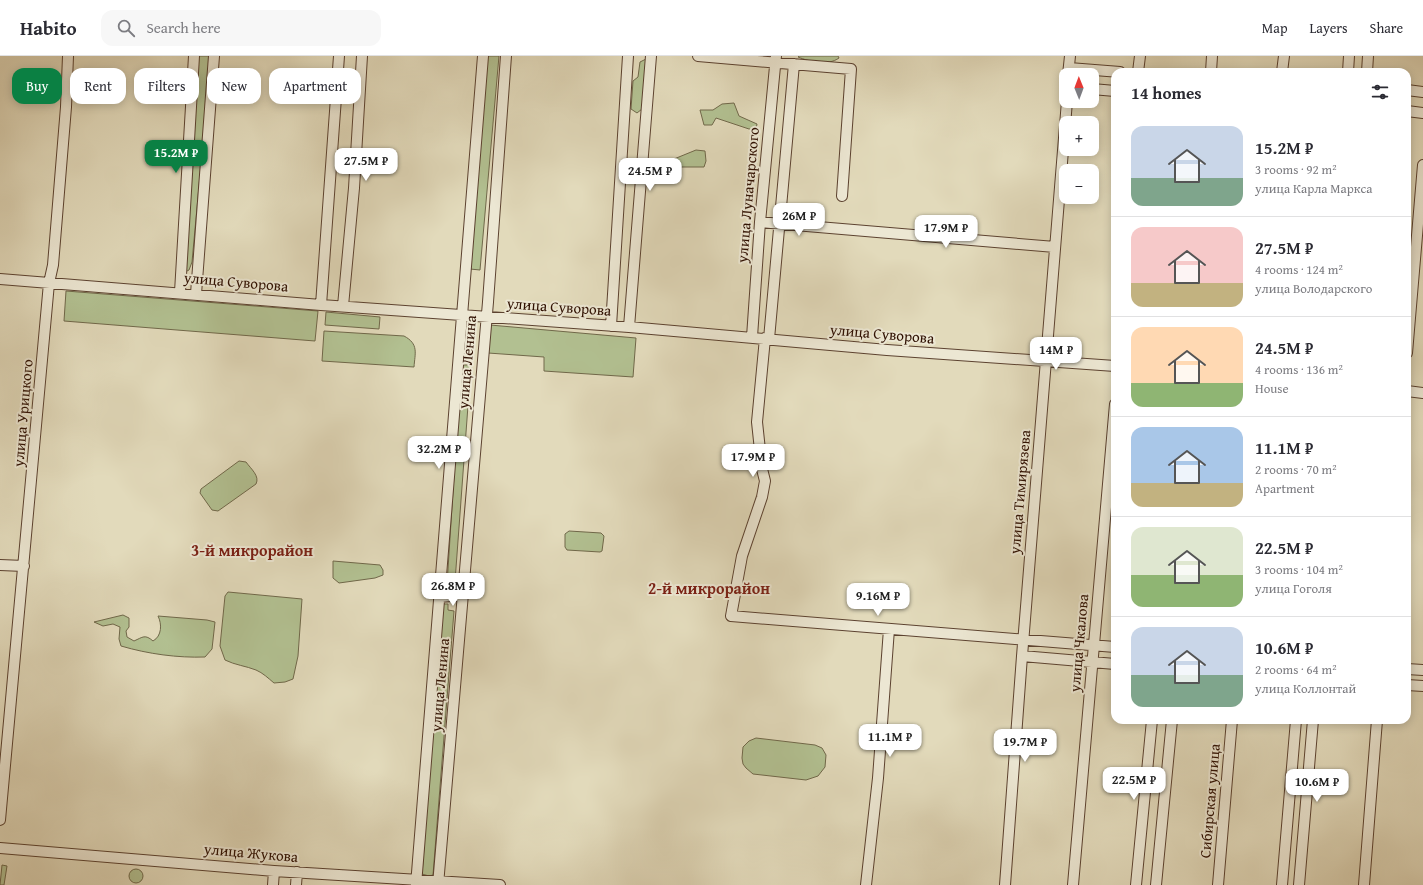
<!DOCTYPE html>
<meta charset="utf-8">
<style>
body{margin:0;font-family:"Gentium Book Plus",serif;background:#f7f7f7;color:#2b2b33;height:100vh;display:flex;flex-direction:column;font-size:15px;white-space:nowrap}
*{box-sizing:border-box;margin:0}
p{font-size:13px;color:#7c7c81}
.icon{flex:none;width:22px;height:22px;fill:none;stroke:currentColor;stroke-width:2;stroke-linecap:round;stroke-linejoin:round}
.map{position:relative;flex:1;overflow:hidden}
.drawer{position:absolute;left:1111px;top:12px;width:300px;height:656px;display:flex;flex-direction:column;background:#fff;border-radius:12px;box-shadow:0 2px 10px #0003}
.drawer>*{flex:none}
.top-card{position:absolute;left:12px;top:12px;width:380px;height:36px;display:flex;gap:8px}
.needle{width:26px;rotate:359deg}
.controls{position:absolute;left:1059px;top:12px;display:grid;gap:8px}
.controls a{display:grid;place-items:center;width:40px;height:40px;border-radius:8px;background:#fff;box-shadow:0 2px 10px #0003;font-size:20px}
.price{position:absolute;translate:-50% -34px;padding:0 9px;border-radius:8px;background:#fff;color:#222;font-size:13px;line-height:26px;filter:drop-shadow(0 1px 2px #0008)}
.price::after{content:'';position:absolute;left:50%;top:24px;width:12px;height:9px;margin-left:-6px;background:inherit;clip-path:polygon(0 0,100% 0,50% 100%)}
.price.active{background:#0b8043;color:#fff}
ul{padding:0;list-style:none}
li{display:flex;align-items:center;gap:12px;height:100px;padding:0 20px}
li+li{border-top:1px solid #e1e1e2}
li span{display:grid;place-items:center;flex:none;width:112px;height:80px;border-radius:12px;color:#555}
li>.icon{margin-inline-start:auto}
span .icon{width:48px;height:48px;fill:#fffc;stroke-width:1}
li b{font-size:17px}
h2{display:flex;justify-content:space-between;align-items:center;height:48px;padding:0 20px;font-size:17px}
.tag{padding:0 14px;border-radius:12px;background:#fff;box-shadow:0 2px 10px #0003;font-size:14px;line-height:36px}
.tag.active{background:#0b8043;color:#fff}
header{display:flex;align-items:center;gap:24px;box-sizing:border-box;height:56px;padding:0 20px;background:#fff;border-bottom:1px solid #e1e1e2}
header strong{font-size:19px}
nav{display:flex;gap:22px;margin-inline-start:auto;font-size:14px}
.search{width:280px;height:36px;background:#f7f7f7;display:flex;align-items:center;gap:10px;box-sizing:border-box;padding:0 14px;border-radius:12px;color:#7c7c81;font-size:15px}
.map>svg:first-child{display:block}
.green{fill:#b2c091;stroke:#70684a}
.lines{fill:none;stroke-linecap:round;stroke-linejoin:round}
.minor-casing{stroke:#5c4230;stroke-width:12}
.minor{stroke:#ece7d3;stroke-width:10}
.labels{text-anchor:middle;stroke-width:4;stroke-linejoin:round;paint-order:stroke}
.street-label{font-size:15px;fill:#2f1002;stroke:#ece7d3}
.neighbourhood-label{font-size:16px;font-weight:bold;fill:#7a1f14;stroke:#ece7d3}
</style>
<header>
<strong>Habito</strong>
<div class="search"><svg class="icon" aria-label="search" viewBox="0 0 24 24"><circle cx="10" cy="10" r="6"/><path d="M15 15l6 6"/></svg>Search here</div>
<nav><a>Map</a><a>Layers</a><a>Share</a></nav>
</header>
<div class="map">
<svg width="1423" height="829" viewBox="0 0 1423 829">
<rect width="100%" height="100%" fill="#e2dabb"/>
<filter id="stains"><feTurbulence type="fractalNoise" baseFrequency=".005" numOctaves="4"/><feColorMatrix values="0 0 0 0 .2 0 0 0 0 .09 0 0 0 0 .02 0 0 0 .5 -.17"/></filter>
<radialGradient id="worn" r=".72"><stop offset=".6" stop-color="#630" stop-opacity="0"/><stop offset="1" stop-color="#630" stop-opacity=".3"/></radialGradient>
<path class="green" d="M198,0h13l-19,206 -3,8 -4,2z
M487,0h12l-19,214 -10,-1z
M799,0h39l1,2c-11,8 -29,4 -41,-1z
M646,3l-4,50 -5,4 -6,-4 2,-28 5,-4 2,-15z
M734,47l5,13 18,8 -1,5h-7l-33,-11 -4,7h-8l-4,-15h13l9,-6z
M696,94l9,1 1,10 -2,6h-34l4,-8z
M66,235l252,20 -3,30 -251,-20z
M326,256l54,5 -1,12 -54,-4z
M490,269l146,13 -3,39 -89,-6v-14l-56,-4z
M324,275l80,5c15,8 11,17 10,31l-92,-6z
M461,309h10l-17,230 -7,-10z
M239,405l7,1c5,7 14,14 10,22l-38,27 -6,-1 -12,-17 1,-4z
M569,475l32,2 3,3 -2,15 -2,1 -33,-2 -2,-3v-13z
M333,505l47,4 3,5v5l-8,3 -36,5 -6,-5z
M228,536l74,7 -4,57 -5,23 -8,3 -11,1c-6,-5 -11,-10 -18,-13 -10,-4 -21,-5 -31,-10l-5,-14 5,-50z
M442,548h6v6l6,1 -21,264 -4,1 -7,-2z
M123,559l6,3v9l-3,4 1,6 7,4c9,-4 11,-7 19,0 9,-5 9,-17 5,-25l49,4 8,2 -3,27 -7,8c-27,1 -57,-3 -84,-11l-2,-7 1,-12 -7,-3 -10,2 -9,-4z
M756,682l59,7 7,3 4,7 -1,12 -7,9 -12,4 -53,-6 -7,-6 -3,-4 -1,-6 1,-11 6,-6z
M2,809l5,1 -3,19h-4z
M129 820a7 7 0 1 1 14 0a7 7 0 1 1-14 0Z"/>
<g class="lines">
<defs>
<path id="minor" d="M698,0l153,13 -9,127
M1069,12l51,4
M1138,16l2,-16
M1211,16l1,-16
M1282,16l2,-16
M1348,16l1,-16
M1367,16l1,-16
M1068,19l2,-19
M1092,33l23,2
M1407,34l16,2
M1407,55l16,2
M760,166l295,25
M0,223l321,26 308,22 258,23 228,16
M180,236l14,-236
M196,238l18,-238
M321,249l18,-249
M343,250l11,-118 8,-132
M611,270l17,-270
M629,271l22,-271
M752,281l8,-115 16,-166
M765,282l-8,84 5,47 3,12 -3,16 -20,59 -11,60 384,31
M769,283l25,-275
M1407,297l16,-188
M1407,335l16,2
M0,509l24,1
M439,541l24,-2
M1022,600l93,8
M1407,613l16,1
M1407,629l16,1
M0,764l49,-537 4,-18 13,-158 2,-51
M0,792l274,23 226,14
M273,829l1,-14
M296,829l1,-13
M416,829l67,-829
M438,829l50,-583 18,-246
M866,829l12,-107 11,-149
M1005,829l17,-229 45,-555
M1073,829l42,-481
M1136,829l16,-165
M1156,829l16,-165
M1218,829l14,-165
M1282,829l14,-165
M1299,829l14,-165
M1364,829l13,-165"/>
</defs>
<use href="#minor" class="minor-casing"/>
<use href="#minor" class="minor"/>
</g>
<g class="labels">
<g class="street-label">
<text transform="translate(748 139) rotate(-85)" y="5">улица Луначарского</text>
<text transform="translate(236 226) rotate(5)" y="5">улица Суворова</text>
<text transform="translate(559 251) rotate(4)" y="5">улица Суворова</text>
<text transform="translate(882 278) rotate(5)" y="5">улица Суворова</text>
<text transform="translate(467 306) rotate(-85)" y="5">улица Ленина</text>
<text transform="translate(23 357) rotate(-85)" y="5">улица Урицкого</text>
<text transform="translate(1020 436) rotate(-85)" y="5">улица Тимирязева</text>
<text transform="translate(1079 587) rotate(-85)" y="5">улица Чкалова</text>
<text transform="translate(440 629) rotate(-85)" y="5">улица Ленина</text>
<text transform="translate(1210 745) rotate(-85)" y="5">Сибирская улица</text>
<text transform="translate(251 797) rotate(5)" y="5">улица Жукова</text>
</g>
<g class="neighbourhood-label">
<text x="252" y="500">3-й микрорайон</text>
<text x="709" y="538">2-й микрорайон</text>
</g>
</g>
<rect width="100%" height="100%" filter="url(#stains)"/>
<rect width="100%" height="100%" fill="url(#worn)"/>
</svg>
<div class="controls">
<a><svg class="needle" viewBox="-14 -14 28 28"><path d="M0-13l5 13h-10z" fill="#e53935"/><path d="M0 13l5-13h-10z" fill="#7c7c81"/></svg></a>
<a>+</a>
<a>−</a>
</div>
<b class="price active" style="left:176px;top:118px">15.2M ₽</b>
<b class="price" style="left:366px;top:126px">27.5M ₽</b>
<b class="price" style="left:650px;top:136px">24.5M ₽</b>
<b class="price" style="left:799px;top:181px">26M ₽</b>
<b class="price" style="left:946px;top:193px">17.9M ₽</b>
<b class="price" style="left:1056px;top:315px">14M ₽</b>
<b class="price" style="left:439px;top:414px">32.2M ₽</b>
<b class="price" style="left:753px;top:422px">17.9M ₽</b>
<b class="price" style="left:453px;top:551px">26.8M ₽</b>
<b class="price" style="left:878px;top:561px">9.16M ₽</b>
<b class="price" style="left:890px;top:702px">11.1M ₽</b>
<b class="price" style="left:1025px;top:707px">19.7M ₽</b>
<b class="price" style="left:1134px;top:745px">22.5M ₽</b>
<b class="price" style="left:1317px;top:747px">10.6M ₽</b>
<div class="top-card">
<a class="tag active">Buy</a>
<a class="tag">Rent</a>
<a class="tag">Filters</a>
<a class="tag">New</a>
<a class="tag">Apartment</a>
</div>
<section class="drawer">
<h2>14 homes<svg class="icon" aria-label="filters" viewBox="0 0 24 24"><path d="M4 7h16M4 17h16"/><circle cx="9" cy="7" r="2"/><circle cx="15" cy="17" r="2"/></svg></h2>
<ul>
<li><span style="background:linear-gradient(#c9d6e8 65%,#7fa58c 0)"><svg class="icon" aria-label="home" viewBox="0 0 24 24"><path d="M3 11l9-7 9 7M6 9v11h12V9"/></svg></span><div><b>15.2M ₽</b><p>3 rooms · 92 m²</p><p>улица Карла Маркса</p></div></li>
<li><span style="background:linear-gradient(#f6c9c9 70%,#c2b280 0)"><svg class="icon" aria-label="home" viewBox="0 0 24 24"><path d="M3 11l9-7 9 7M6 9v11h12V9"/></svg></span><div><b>27.5M ₽</b><p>4 rooms · 124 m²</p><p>улица Володарского</p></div></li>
<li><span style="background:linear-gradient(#ffd9b3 70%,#8fb573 0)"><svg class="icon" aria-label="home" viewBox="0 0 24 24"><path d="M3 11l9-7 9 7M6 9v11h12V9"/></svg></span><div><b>24.5M ₽</b><p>4 rooms · 136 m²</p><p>House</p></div></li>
<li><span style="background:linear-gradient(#a9c7e8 70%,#c2b280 0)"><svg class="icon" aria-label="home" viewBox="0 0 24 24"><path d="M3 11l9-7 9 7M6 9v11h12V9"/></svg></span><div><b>11.1M ₽</b><p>2 rooms · 70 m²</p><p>Apartment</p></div></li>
<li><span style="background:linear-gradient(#dfe7d0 60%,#8fb573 0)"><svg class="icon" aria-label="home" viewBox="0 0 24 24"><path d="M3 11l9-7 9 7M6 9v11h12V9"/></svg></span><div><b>22.5M ₽</b><p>3 rooms · 104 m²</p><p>улица Гоголя</p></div></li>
<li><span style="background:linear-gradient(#c9d6e8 60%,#7fa58c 0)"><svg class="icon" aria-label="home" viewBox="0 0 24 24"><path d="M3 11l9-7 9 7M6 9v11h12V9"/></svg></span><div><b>10.6M ₽</b><p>2 rooms · 64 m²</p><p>улица Коллонтай</p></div></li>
</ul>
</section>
</div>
